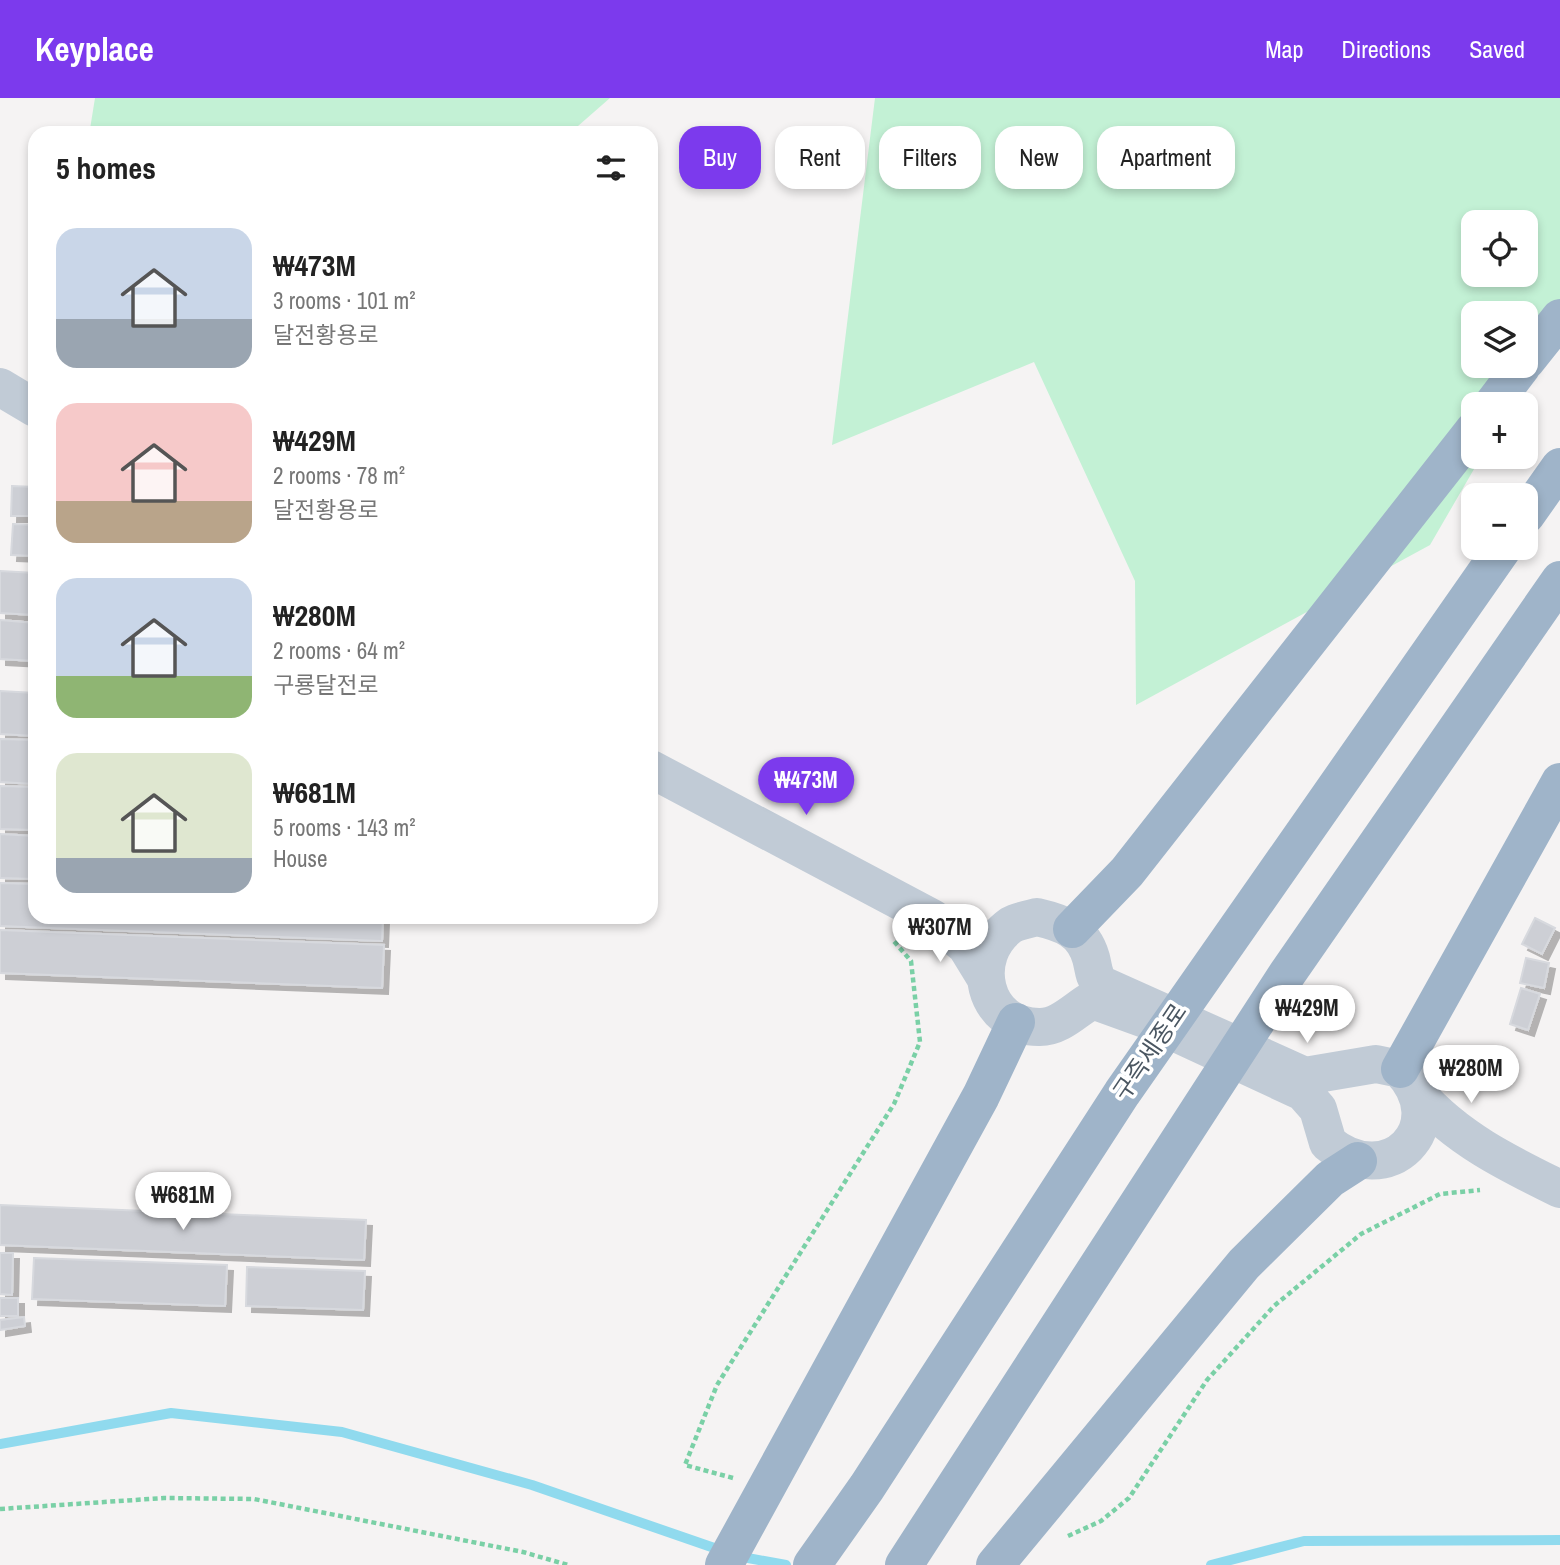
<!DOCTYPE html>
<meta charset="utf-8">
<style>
body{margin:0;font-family:"Archivo Narrow","Noto Sans KR",sans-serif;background:#f2f2f2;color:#222;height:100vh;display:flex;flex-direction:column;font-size:26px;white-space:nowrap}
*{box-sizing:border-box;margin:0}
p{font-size:23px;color:#767676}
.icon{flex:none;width:38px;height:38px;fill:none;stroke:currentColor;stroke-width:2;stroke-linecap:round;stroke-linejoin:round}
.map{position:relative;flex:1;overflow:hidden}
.side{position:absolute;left:28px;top:28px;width:630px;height:798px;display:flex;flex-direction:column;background:#fff;border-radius:21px;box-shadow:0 4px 10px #0003}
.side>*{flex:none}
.guide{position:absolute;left:679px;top:28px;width:665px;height:63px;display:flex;gap:14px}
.tools{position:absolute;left:1461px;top:112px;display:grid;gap:14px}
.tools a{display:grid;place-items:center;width:77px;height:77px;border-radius:14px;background:#fff;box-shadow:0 4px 10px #0003;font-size:35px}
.price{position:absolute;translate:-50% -60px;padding:0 16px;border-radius:24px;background:#fff;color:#222;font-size:23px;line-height:46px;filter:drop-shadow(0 2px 4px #0008)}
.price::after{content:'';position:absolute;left:50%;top:42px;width:21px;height:16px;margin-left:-10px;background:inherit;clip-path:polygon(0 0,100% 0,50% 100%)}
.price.selected{background:#7c3aed;color:#fff}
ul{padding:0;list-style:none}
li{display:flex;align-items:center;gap:21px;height:175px;padding:0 28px}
li span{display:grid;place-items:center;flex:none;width:196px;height:140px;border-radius:21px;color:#555}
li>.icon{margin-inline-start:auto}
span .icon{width:84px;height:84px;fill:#fffc;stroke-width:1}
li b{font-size:30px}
h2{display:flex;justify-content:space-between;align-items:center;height:84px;padding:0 28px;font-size:30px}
.tag{padding:0 24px;border-radius:21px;background:#fff;box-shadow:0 4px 10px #0003;font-size:24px;line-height:63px}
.tag.selected{background:#7c3aed;color:#fff}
header{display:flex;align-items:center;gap:42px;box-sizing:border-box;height:98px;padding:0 35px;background:#7c3aed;color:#fff}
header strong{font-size:33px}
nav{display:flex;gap:38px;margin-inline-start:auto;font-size:24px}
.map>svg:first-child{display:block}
.green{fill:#c3f1d5;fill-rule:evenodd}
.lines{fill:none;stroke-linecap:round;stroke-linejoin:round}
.stream{stroke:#90daee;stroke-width:10}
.building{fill:#cdcfd5;stroke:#d7d9de;stroke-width:2;filter:url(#shadow)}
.path{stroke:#7ad0a6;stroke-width:4.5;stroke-dasharray:5 3.5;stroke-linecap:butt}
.secondary{stroke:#c1cbd6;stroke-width:38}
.trunk{stroke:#9fb4c9;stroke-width:38}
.labels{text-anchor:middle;stroke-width:7;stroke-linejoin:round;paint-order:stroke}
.street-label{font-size:24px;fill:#4a5661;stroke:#fff}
</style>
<header>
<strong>Keyplace</strong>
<nav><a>Map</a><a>Directions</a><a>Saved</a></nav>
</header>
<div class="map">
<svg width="1560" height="1467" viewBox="0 0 1560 1467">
<defs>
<filter id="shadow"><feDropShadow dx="6" dy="6" stdDeviation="0" flood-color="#0004"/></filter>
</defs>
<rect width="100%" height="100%" fill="#f5f3f3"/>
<path class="green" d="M95,0h515l-40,35h-476l-4,-4z
M875,0h685v221l-49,85h-37v53h7l-51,88 -294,160 -1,-124 -101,-219 -202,83zM1474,124h52v53h-52zM1474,215h52v53h-52z"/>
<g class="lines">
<path class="stream" d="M0,1346l171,-31 171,19 190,53 191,66
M737,1458l49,9
M1211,1467l93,-24 256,-1"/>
</g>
<path class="building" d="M12,388l23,1v29h-24z
M13,426l22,1v31l-24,-1z
M0,473l35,2v42l-35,-2z
M0,522l35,3v38l-35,-2z
M0,593l35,2v43l-35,-2z
M0,641l35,1v44l-35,-2z
M0,688l35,1v43l-35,-1z
M0,736l35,2v43l-35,-1z
M0,785l35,1v33h348l-1,24 -382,-15z
M1535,820l20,10 -13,26 -20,-10z
M0,832l384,15 -2,43 -382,-15z
M1526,860l23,5 -5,25 -24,-5z
M1521,890l19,6 -12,36 -18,-6z
M0,1107l366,15 -2,40 -364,-15z
M0,1155h13l-1,42 -12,-1z
M34,1160l193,7 -2,41 -193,-7z
M247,1169l118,4 -2,39 -117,-4z
M0,1200h18v18h-18z
M24,1219l1,9 -25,4v-10z"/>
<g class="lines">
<path class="path" d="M733,1380l-48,-13 32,-80 177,-281 26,-62 -9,-81 -19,-22
M0,1411l164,-11 90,1 269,53 45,13
M1068,1438l33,-15 28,-23 78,-118 67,-74 87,-72 79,-40 40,-4"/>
<path class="secondary" d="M0,289l35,21
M651,671l281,149 34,28 19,31
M1037,819c26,6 46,13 54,41 3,11 2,17 9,26l205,92 71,-12 24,5c55,57 -12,124 -72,74l-10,-34 -15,-17 -153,-71 -58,-21c-17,10 -32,27 -52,27 -57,1 -73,-71 -29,-102 7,-4 18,-6 26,-8z
M1417,995c39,45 90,70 143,96"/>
<path class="trunk" d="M1526,263l34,-43
M1493,306l29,-38
M1526,417l34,-48
M1072,831l55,-57 347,-442
M1400,971l160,-287
M724,1467l257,-469 35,-74
M812,1467l55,-78 255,-394 381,-545
M904,1467l383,-591 273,-394
M995,1467l249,-301 86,-85 28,-18"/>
</g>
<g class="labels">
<g class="street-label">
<text transform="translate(1150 954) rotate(-56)" y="8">구즉세종로</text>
</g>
</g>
</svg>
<div class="tools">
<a><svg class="icon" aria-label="locate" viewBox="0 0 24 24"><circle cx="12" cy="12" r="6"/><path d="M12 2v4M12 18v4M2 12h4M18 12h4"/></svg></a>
<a><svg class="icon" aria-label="layers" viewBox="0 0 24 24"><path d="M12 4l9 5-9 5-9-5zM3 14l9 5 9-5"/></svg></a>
<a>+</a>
<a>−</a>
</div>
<b class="price selected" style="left:806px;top:719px">₩473M</b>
<b class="price" style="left:940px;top:866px">₩307M</b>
<b class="price" style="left:1307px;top:947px">₩429M</b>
<b class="price" style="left:1471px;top:1007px">₩280M</b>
<b class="price" style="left:183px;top:1134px">₩681M</b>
<div class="guide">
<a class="tag selected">Buy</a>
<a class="tag">Rent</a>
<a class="tag">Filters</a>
<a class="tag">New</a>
<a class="tag">Apartment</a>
</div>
<section class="side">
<h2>5 homes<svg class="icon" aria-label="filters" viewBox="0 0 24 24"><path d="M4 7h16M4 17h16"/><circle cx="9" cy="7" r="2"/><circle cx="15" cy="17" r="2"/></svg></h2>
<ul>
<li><span style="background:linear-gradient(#c9d6e8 65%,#9aa5b1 0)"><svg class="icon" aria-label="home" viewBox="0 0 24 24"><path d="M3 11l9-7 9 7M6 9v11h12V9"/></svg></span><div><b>₩473M</b><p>3 rooms · 101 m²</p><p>달전황용로</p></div></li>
<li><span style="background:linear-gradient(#f6c9c9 70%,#b9a48a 0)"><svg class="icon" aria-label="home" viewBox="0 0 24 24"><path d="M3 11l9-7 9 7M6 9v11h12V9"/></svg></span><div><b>₩429M</b><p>2 rooms · 78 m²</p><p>달전황용로</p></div></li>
<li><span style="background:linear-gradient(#c9d6e8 70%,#8fb573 0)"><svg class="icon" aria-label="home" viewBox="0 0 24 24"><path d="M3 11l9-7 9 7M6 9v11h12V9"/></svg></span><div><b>₩280M</b><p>2 rooms · 64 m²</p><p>구룡달전로</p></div></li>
<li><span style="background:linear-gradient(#dfe7d0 75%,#9aa5b1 0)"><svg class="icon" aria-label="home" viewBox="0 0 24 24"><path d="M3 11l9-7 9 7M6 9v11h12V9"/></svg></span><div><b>₩681M</b><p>5 rooms · 143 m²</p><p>House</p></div></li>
</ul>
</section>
</div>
